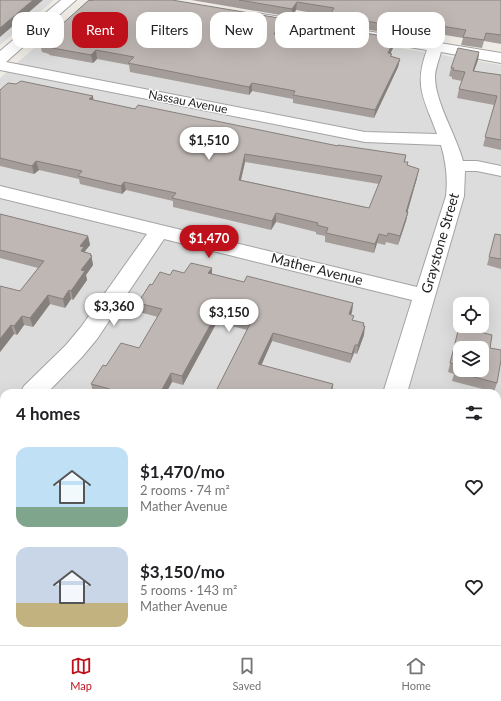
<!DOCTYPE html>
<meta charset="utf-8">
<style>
body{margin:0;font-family:Lato,sans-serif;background:#f6f6f6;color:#202124;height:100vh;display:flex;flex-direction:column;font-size:15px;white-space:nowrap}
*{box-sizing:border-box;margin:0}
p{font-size:13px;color:#757577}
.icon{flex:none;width:22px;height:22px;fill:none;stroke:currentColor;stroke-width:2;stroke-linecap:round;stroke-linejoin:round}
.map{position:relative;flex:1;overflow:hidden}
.panel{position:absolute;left:0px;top:389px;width:501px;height:256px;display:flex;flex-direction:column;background:#fff;border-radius:12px 12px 0 0;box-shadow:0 4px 16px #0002}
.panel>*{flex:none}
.hud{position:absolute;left:12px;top:12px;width:477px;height:36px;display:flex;gap:8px}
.tools{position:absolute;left:453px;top:297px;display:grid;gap:8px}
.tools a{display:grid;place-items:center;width:36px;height:36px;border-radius:8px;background:#fff;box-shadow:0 4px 16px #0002;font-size:20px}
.price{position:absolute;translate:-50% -34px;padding:0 9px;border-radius:14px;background:#fff;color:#222;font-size:13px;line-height:26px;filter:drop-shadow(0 1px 2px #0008)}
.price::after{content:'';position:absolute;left:50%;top:24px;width:12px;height:9px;margin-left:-6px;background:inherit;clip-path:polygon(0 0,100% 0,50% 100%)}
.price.on{background:#be111b;color:#fff}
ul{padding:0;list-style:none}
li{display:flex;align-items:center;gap:12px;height:100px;padding:0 16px}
li span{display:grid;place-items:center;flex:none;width:112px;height:80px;border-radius:12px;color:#555}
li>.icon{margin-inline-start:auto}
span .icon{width:48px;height:48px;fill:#fffc;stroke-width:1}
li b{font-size:17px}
h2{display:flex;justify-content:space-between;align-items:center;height:48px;padding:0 16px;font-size:17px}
.tag{padding:0 14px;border-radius:12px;background:#fff;box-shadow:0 4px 16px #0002;font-size:14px;line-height:36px}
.tag.on{background:#be111b;color:#fff}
.menu{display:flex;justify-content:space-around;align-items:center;height:56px;border-top:1px solid #e0e0e0;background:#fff;font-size:11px;color:#757577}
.menu a{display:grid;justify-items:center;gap:2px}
.menu .on{color:#be111b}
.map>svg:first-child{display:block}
.residential{fill:#dddcdc;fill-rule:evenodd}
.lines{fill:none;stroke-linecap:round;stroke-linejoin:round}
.minor-casing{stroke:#a3a3a3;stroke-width:2}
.minor{fill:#fff;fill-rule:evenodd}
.wall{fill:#a49d9a;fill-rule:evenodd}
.shaded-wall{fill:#86807d}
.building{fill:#bfb7b3;stroke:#86807d;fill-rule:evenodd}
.labels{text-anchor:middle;stroke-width:3;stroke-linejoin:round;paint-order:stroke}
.far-street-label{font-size:12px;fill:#1f1f1f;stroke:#fff}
.street-label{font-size:14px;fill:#1f1f1f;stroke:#fff}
</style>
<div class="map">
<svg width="501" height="645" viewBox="0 0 501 645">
<rect width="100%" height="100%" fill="#efece6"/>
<path class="residential" d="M0,0h54l-54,45z
M89,0h26l386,65v580h-501v-567zM460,304h22v22h-22zM460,348h22v22h-22zM4,393h493v248h-493z"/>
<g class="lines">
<defs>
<path id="minor" d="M61,0h15l-70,62 359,70 72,2c-12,-34 -24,-47 -10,-84l-171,-29 -5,-1 -2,-3 2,-3 5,-1 245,40v10l-60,-11c-2,8 -6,17 -6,25 0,25 21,58 28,84h14l24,5v10l-24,-5h-12l-1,25 -57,197h-24l29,-93 -248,-61 -67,100 -15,18 -35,36h-27l4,-7 42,-41 15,-18 66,-93 -147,-36v-12l417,101 29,-91c2,-18 0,-34 -5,-51l-76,-3 -365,-72v-19z
M4,412v23l-4,1v-23z
M497,417l4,1v20l-4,-1z
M308,641h30l-1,4h-30z"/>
</defs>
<use href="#minor" class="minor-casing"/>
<use href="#minor" class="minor"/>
</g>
<path class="wall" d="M191,0h310v44l-17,-3 -2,7 -21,-3 2,-7 -60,-10 -3,7 -71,-12 1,-7 -34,-6 -4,7z
M92,1l193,18 -1,8 -5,8 34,6 81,5 -4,8h2l-1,3 9,2 -2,8 -24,51 -81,-15v-4l-41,-8 -3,4 -119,-23 -1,-7 -32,-6 -4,4 -44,-8v-1l-7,-2 -2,-8z
M479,52l-1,8 -4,11 27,4v75l-18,-4 11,-41 -37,-7 2,-9 3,-8 -10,-2v-2l-3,-1 2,-8z
M16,84l77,12v4l42,9 203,37 68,9 -1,7 12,16 -10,34h1l-2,9 -8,24 -12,-3 -1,3 -8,-2 -3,10 -49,-11v-6l-9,-2v-2l-40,-10 -5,8 -98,-23v-6l-47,-11 -4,4 -42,-10 -1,-5 -40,-9 -5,4 -34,-8v-76zM245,162l134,22 -10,24 -128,-28z
M0,214l88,22 2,9 -5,6v1l6,2 2,11 -7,10 1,5 -14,20 -2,-1 -6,9 -15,-4 -17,23 -9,-2 -7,10 -3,-1 -14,18v-66l20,5 18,-23 -38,-10z
M495,234l6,1v34l-14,-4z
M212,268v6l32,8 109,21 -1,9 -1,3 2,6 11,5v9l-7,19 -3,-1 -4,10 -78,-22 -11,24 72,19 -1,9h-117l32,-63 -30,-8 -34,63 -11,-3 -6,11h-71l-2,-1 -2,-8 15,-18 33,-18 19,-31 -19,-5 -1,-9 14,-18 18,-10 14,-2z
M459,327l31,21 7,35 -3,9 -42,-11 2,-7 -6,-2z
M391,641h77l-1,4h-77z"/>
<path class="shaded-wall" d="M33,0h10l-43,37v-9z
M297,2l-1,8 -4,7v-8z
M285,19l-1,8 -10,15v-8z
M404,20l-1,8 -3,7 1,-8z
M395,38l-1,8 -8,16 2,-9z
M96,50l1,9 -4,4 -2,-8z
M479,52l-1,8 -7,19 2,-8z
M400,59l-2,8 -24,51 1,-8z
M252,83v8l-3,4v-8z
M93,96l1,8 -5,-5z
M245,154v8l-6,26v-8z
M36,161l3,9 -5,4 -2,-8z
M419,169l-2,9 -12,43 1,-9z
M124,182l2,8 -4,4 -1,-8z
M408,212l-2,9 -8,24 2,-9z
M276,213v9l-5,8 1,-9z
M379,234l-2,9 -3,10 1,-9z
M88,236l2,9 -5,6 1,5 -4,-1 -2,-9z
M91,254l2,11 -7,10 1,5 -14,20 -2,-9 10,-21z
M212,268v9l-4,-4z
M69,290l2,9 -6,9 -2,-9z
M48,295l2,9 -17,23 -3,-9z
M353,303l-1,9 -5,11 2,-9z
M217,313v9l-34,63 -1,-9z
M22,316l2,9 -7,10 -3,-9z
M11,325l3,9 -14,18v-13z
M365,326l-1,9 -7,19 1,-9z
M273,333l-1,8 -14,32v-9z
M355,345l-1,8 -4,10 2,-9z
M171,373l1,9 -6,11h-6z
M333,384l-1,9h-2z
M4,619v14l-4,7v-14z
M240,641h2l-1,4h-3z"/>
<path class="building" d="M0,0h33l-33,28z
M89,0l3,1 1,-1h79l113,19 -11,15 39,7 10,-15 72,12 -7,15 4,1 -2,2 10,3 -25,51 -82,-15 2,-4 -43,-8 -3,4 -121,-24 6,-6 -38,-7 -5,5 -44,-8 2,-1 -9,-2z
M239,0h262v35l-15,-2 -2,7 -21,-3 3,-7 -62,-10 -3,7 -71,-12 4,-7 -37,-6 -5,7z
M458,48l21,4 -6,19 28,4v65l-16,-3 12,-41 -38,-7 6,-17 -12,-2 1,-2h-3z
M21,81l72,15 -4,3 46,10 3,-4 200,41v-1l68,10 -2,7h4l-1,3 12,4 -13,43h2l-8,24 -12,-3 -1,3 -8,-2 -4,10 -49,-11 2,-5 -11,-3 1,-2 -42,-10 -4,8 -100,-23 4,-5 -52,-11 -3,4 -43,-10 4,-5 -46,-10 -4,5 -32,-8v-68l8,-7 8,1zM245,154l137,22 -13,32 -130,-28z
M0,214l88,22 -8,10 4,1 -3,4 10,3 -1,1 2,1 -11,14 4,1 -14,20 -2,-1 -6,9 -15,-4 -18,23 -8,-2 -8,10 -3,-1 -11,14v-53l20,5 24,-30 -44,-11z
M495,234l6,1v24l-12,-2z
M191,263l21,5 -4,5 36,9 3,-6 106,27 -4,11 5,2 -2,4 12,3 -1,3h2l-7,19h-3l-3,9 -79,-21 -15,31 75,20 -3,9h-115l36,-71 -34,-9 -35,63 -11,-3 -11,20h-52l2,-4 -19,-5 12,-19 3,1 15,-23 18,5 23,-39 -24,-6 12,-19 2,1 8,-13 10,3 3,-5 11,3z
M459,327l33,8 -2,13 11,2v10l-4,23 -42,-11 2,-7 -7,-2zM460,348h22v22h-22z
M205,390l9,3h-10z
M497,460l4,1v36l-4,24z
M0,529l4,2v88l-4,7z
M142,641h98l-2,4h-98z
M392,641h76l-1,3 -3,-1v2h-22l-3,-1 -1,1h-47z"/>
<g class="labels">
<g class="far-street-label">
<text transform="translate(188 102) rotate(11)" y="4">Nassau Avenue</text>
</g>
<g class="street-label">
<text transform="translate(440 243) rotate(-74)" y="5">Graystone Street</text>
<text transform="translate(317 269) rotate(14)" y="5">Mather Avenue</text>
</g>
</g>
</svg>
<div class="tools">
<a><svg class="icon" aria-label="locate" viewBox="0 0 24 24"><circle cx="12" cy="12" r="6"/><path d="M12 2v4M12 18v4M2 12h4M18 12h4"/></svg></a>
<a><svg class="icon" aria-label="layers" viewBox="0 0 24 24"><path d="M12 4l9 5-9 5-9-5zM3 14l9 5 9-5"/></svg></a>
</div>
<b class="price" style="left:209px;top:161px">$1,510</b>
<b class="price on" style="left:209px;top:259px">$1,470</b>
<b class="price" style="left:114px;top:327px">$3,360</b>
<b class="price" style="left:229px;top:333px">$3,150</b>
<div class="hud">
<a class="tag">Buy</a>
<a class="tag on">Rent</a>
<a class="tag">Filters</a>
<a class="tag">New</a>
<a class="tag">Apartment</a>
<a class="tag">House</a>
</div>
<section class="panel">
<h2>4 homes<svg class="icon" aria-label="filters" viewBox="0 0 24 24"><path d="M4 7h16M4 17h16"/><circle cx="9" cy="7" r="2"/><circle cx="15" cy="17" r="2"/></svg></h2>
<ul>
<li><span style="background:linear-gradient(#bfe0f5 75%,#7fa58c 0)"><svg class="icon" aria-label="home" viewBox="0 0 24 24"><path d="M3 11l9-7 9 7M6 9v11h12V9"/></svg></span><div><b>$1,470/mo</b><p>2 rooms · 74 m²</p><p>Mather Avenue</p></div><svg class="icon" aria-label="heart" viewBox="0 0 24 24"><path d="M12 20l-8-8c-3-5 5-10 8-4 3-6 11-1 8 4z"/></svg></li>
<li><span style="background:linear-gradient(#c9d6e8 70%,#c2b280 0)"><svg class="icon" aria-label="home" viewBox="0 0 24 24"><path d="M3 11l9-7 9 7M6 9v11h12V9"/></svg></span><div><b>$3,150/mo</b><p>5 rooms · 143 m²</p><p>Mather Avenue</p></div><svg class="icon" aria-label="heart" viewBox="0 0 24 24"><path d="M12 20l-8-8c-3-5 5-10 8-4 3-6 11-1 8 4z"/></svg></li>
</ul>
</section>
</div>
<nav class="menu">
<a class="on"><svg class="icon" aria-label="map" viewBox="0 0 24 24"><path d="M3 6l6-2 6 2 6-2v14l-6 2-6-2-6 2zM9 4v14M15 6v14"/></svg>Map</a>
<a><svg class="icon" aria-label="saved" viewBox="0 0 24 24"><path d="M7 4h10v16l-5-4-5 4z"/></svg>Saved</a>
<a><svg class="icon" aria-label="home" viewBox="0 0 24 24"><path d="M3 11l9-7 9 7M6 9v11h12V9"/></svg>Home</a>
</nav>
